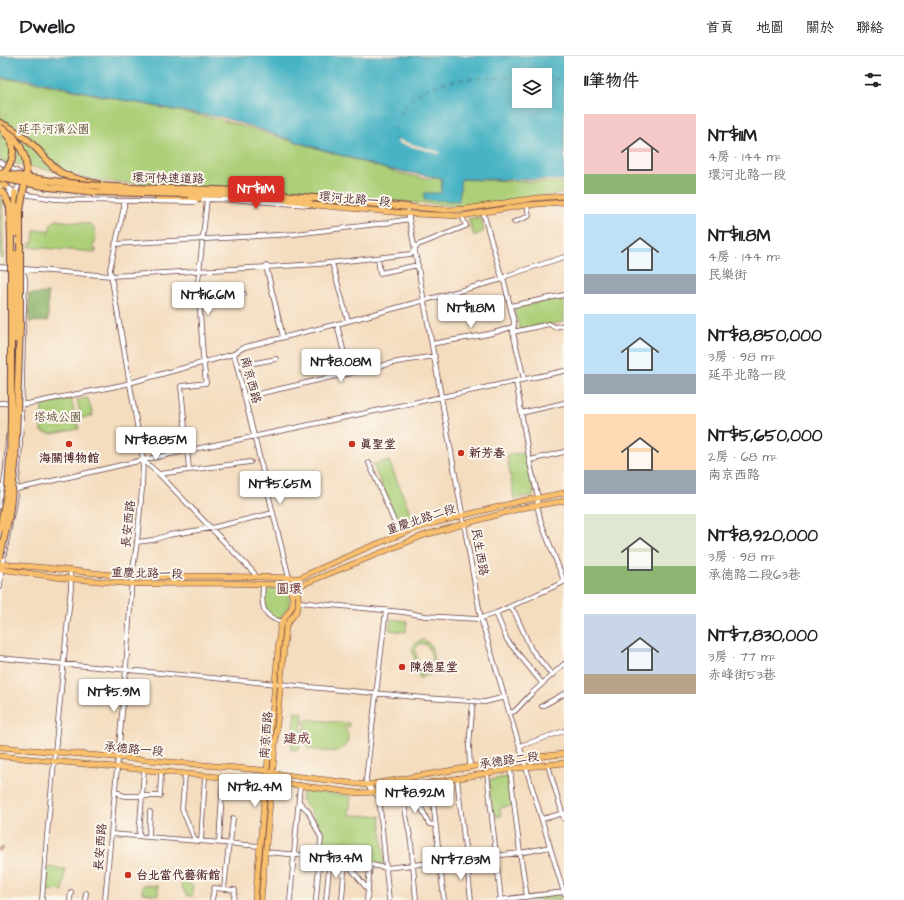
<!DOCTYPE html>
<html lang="zh-TW">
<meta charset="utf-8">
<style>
body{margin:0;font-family:"Architects Daughter","LXGW WenKai TC",sans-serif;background:#f2f2f2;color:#202124;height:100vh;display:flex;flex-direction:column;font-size:15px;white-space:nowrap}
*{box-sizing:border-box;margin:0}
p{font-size:13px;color:#757577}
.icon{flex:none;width:22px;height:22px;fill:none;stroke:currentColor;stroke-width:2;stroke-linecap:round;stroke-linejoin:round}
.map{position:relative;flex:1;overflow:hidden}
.details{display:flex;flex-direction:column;background:#fff;width:340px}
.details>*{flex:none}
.controls{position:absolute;left:512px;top:12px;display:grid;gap:8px}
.controls a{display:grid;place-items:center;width:40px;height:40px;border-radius:0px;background:#fff;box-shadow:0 2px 10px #0003;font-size:20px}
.price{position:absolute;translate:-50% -34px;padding:0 9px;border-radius:4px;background:#fff;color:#222;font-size:13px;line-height:26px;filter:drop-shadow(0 1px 2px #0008)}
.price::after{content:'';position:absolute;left:50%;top:24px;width:12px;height:9px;margin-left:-6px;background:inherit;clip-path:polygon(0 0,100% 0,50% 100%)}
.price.current{background:#d93025;color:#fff}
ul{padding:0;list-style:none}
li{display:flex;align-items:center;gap:12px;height:100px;padding:0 20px}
li span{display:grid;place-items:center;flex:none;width:112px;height:80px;border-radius:0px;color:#555}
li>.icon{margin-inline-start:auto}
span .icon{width:48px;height:48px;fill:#fffc;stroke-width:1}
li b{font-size:17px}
h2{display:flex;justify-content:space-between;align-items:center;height:48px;padding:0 20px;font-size:17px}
header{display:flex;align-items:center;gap:24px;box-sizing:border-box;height:56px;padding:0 20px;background:#fff;border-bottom:1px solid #e0e0e0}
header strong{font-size:19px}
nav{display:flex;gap:22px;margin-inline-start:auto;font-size:14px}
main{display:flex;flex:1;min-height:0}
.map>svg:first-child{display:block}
.green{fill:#accf78;stroke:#7b7752;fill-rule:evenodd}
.forest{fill:#89b268;stroke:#6a684a}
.water{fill:#47b3c4;stroke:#486978;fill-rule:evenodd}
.pier{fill:#f4dcbe}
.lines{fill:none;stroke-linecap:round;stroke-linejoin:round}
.ferry{stroke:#495a68;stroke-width:1;stroke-dasharray:5 4;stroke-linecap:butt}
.minor-tunnel{stroke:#d2b6a1;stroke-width:4;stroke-dasharray:4 2;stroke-linecap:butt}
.highway-tunnel{stroke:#d2b6a1;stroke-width:6;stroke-dasharray:6 3;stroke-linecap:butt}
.minor-casing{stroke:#643b41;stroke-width:5.5}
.major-casing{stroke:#643b41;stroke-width:6}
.highway-casing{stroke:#643b41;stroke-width:8}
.minor{stroke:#fff;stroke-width:4}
.major{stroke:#f8bf6c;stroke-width:5}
.highway{stroke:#f8bf6c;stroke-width:6}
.highway-bridge-casing{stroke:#643b41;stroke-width:8;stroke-linecap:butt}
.highway-bridge{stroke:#f8bf6c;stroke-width:6}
.poi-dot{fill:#c8321e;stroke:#fbf7ec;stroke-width:1.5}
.labels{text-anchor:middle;stroke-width:4;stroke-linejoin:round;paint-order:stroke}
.park-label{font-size:12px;fill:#675442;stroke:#fbf7ec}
.street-label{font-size:12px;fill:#4a1f2b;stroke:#fbf7ec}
.poi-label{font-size:12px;font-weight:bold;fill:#4a1f2b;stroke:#fbf7ec;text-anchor:start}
.neighbourhood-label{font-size:13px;font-weight:bold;fill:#7f4a50;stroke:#fbf7ec}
.quarter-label{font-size:14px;font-weight:bold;fill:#7f4a50;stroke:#fbf7ec}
</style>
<header>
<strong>Dwello</strong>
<nav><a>首頁</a><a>地圖</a><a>關於</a><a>聯絡</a></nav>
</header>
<main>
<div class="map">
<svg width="564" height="844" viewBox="0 0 564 844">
<rect width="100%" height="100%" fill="#fbf7ec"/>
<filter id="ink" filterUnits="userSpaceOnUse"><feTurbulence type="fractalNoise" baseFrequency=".025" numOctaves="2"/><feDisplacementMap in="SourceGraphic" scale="8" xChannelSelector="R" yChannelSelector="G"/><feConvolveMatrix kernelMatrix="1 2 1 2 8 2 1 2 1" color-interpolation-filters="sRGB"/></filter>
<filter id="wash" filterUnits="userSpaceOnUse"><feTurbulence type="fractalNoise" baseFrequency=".012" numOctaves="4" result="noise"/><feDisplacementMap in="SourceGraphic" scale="16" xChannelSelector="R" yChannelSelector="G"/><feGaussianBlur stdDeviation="0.9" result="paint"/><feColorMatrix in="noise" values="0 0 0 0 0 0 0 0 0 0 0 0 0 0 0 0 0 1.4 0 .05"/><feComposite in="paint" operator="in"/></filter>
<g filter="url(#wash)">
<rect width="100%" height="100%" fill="#f4dcbe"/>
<path class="green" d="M0,23l23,1 199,40 177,53 24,5 141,5v10l-91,14 -370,-26 -90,-18 -2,3 -11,-5z
M0,142h2l1,61 -3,-1z
M481,161l3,14 -10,5 -6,-17z
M56,164l34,4c8,7 7,16 2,24l4,1v3l-67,-5 1,-4h3l1,-13h14v5l3,-11z
M563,241l1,5v20l-44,7 -7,-21z
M88,342l5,18 -12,2 -4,-18z
M71,343l8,30 -27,5 -11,-2 1,-28z
M527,396l7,43 -20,4 -7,-44z
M389,405l26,63 -15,7 -27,-67z
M265,532c12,1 27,0 24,18l-10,14c-16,-4 -16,-19 -14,-32z
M391,563l16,2 -1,11 -17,-2z
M424,584l7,5 5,24c-3,6 -9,8 -14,6v3l-2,1 -8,-29c2,-7 6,-10 12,-10zM419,588h7c5,6 8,20 5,27l-2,2 -7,-1 -2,-3 -5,-19z
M295,656l8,1 -4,37h-8z
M303,663l46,4v4h-5c4,5 5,10 3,15 -5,15 -27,8 -38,7 -8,-8 -8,-17 -2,-25l-4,-1z
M508,721l5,28 -13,3 1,8 -4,1v-3l-5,1 -3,-35z
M303,734l48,6 -2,19 31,1 5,50 -62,-10 -1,-2 1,-18 -14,-27 -8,-9z
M48,811l17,2 -2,22 -17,-1z
M181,823h5l2,5 5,2 -1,10 -6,-1c-3,-6 -6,-10 -5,-16z
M142,829l16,1v9l-16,-2z
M559,838l2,6h-59z"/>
<path class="forest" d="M48,237v28l-19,1v-28z"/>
<path class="water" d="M0,0h564v124l-103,-1 -2,22 -35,-1v-7h17l1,-15 -55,-9 -83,-25 -82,-27 -24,-3 -70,-13 -102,-22 -26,-1zM519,19h26v26h-26z"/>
<path class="pier" d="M398,84l42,12v2l-43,-11z"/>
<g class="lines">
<path class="ferry" d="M545,22l19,1
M397,85c0,-4 -2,-8 -2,-12 0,-6 4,-12 7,-17 19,-38 81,-34 117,-34"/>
</g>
</g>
<g filter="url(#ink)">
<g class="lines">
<path class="minor-tunnel" d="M250,406l8,-1"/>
<path class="highway-tunnel" d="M0,790l3,3"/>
<defs>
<path id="minor" d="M0,106l23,13
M0,130c10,0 16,7 21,15
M2,137h13l40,6 20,1 119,2 5,-3 41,1 68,5
M8,146v-4l7,-5 7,-13
M408,156l73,407 83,274
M483,156l18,63 3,6 10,41 -1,11 11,46
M514,166l15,-6 -2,-11
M115,188l180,-10 91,-11 23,-4
M378,202l2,15 38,-8
M332,207l16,58
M266,210l17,71
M0,211l111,9 208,-12 92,-10 7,-9 48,-19 -4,-10
M228,240l16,-2
M510,250l54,-11
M337,268l12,50
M513,276l36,-8 6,3 9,-2
M432,288c27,-6 56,-7 82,-18
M234,298l5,-4 6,-3 92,-23 166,-45 3,-3 58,-19
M238,310l38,-7
M516,325l14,83 8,33 -1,8 4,17 23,59
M245,341l152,-35 38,-6
M0,347l27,1 95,-19 112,-31 55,224
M521,357l43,-10
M143,404l16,14 95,99 2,4
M530,404l34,-8
M369,407l31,72
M189,413l-8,-83 25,-3 -3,-27 -5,-74 9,-83
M159,418l91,-12
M0,430l17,3 126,-29 421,-89
M0,451l6,-39 2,-32
M11,462c12,-58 10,-118 12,-176 0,-22 2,-43 2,-64l-3,-10
M137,486l16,-2 16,-5 42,-7 62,-15
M263,528c-1,18 -4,32 19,38
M0,531l2,-23 8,-40
M299,546l104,10 22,4 53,3 18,-6 68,-31
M510,551l5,6 16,36 21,26
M386,554l-20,169 1,6 12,12 10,103
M496,557l11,27 35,43
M0,602l426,40 59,4 20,-5
M542,650l22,-12
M510,657l5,-2 16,-17 33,-30
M520,690l44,-15
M548,709l16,54
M470,711l-1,-21 4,-45
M510,713l10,84 7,44
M487,717l14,127
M185,718l-3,35 13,31
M457,722l14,122
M431,726l13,118
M414,729l4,16 11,23 6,1
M401,731l10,55 5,58
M115,736l4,1 2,2 4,1h35l1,-24
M299,746l9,9 13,27 -5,62
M542,763l22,-6
M111,778l149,12
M139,780l5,-66
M149,781l1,-25
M201,785l4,-65
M219,786l4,-64
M230,787l3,-25
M265,796l80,7 41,9 134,-15 30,-6
M345,808l4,2 19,24
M224,833l5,-46
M42,844l5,-65 24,-248 -1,-17
M70,844l1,-8
M85,844l1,-7
M105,844l21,-231 6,-92 5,-35 5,-53 1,-29 -33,-191 14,-62v-6
M212,844l2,-12 21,2 -1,10
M290,844l10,-115
M326,844l4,-42
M342,844l3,-41
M367,844l3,-35
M498,844l66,-8"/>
<path id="major" d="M314,149l100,9 48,2 65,-11 37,-3
M408,151l39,3 18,-1 71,-11 28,-2
M0,508l48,4 84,9 80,-1 87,2 65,-29 48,-19 22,-7 87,-22 43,-8
M0,513l62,9 70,6 78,-1 91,2 124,-50 97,-27 42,-7
M0,691l261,23 17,4 89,11 149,-26 48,-5
M0,700l272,26 86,11 20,-1 140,-24 46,-5
M255,844l25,-272c2,-11 13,-17 13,-26 0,-7 -4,-13 -5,-19
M261,844l25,-274c3,-6 7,-9 10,-14 5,-9 2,-21 -3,-29"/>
<path id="highway" d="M0,67c14,6 27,15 38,27 7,8 13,16 22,22 11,7 25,9 38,12
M0,126l6,4
M189,133l51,2 168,16
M188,138l53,1
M158,141h38l3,2
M286,144l15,1 13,4
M15,149v-12"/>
</defs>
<use href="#minor" class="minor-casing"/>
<use href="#major" class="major-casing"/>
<use href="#highway" class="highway-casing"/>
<use href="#minor" class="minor"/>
<use href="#major" class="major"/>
<use href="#highway" class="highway"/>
<defs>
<path id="highway-bridge" d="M0,71l13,9 7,10 5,12 2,12 -7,40v116l-5,140 -6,49 -9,42
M0,117c62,11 126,17 189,16
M0,119c15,-10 18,-31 4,-43
M0,122l49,9 46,5 93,2
M0,134l5,5 5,12 1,31v182l-1,39 -2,29 -8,41
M15,149v28
M15,198l1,85"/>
</defs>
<use href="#highway-bridge" class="highway-bridge-casing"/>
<use href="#highway-bridge" class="highway-bridge"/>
</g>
</g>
<g class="poi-dot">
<circle cx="69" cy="388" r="4"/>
<circle cx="352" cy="388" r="4"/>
<circle cx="461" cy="397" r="4"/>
<circle cx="402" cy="611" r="4"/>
<circle cx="128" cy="819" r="4"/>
</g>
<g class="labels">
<g class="park-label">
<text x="54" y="77">延平河濱公園</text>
<text x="58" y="365">塔城公園</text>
</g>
<g class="street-label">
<text transform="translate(168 122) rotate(1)" y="4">環河快速道路</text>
<text transform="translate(355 143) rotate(5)" y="4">環河北路一段</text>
<text transform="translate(251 324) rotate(75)" y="4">南京西路</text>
<text transform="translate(421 463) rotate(-18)" y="4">重慶北路二段</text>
<text transform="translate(128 468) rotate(-84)" y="4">長安西路</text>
<text transform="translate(480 496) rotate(80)" y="4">民生西路</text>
<text transform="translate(147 517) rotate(1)" y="4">重慶北路一段</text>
<text transform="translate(266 679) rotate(-85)" y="4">南京西路</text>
<text transform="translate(134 693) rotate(5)" y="4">承德路一段</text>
<text transform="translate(509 704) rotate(-8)" y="4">承德路二段</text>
<text transform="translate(100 791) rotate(-85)" y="4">長安西路</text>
</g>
<g class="poi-label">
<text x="360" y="392">真聖堂</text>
<text x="469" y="401">新芳春</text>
<text x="69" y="406" text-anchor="middle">海關博物館</text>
<text x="410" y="615">陳德星堂</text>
<text x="136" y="823">台北當代藝術館</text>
</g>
<g class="neighbourhood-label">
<text x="289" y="537">圓環</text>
</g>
<g class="quarter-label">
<text x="297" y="687">建成</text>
</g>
</g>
</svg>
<div class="controls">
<a><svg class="icon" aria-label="layers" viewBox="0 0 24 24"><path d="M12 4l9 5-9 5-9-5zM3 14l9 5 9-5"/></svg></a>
</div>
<b class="price current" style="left:256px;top:154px">NT$11M</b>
<b class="price" style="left:208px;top:260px">NT$16.6M</b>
<b class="price" style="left:471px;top:273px">NT$11.8M</b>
<b class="price" style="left:341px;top:327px">NT$8.08M</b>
<b class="price" style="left:156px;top:405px">NT$8.85M</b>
<b class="price" style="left:280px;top:449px">NT$5.65M</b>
<b class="price" style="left:114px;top:657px">NT$5.9M</b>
<b class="price" style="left:255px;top:752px">NT$12.4M</b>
<b class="price" style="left:415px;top:758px">NT$8.92M</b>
<b class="price" style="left:336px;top:823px">NT$13.4M</b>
<b class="price" style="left:461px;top:825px">NT$7.83M</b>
</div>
<section class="details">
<h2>11筆物件<svg class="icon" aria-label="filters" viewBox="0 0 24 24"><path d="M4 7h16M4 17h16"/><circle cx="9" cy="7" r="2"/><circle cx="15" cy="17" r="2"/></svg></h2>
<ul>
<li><span style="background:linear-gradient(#f6c9c9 75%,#8fb573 0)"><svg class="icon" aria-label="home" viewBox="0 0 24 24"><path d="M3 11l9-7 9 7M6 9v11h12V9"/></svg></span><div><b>NT$11M</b><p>4房 · 144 m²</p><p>環河北路一段</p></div></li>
<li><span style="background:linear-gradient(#bfe0f5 75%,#9aa5b1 0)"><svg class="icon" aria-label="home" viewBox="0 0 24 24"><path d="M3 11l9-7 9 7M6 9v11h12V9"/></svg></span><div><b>NT$11.8M</b><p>4房 · 144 m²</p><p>民樂街</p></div></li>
<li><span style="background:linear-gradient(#bfe0f5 75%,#9aa5b1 0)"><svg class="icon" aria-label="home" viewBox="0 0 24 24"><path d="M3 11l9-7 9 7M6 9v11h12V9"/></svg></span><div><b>NT$8,850,000</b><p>3房 · 98 m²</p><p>延平北路一段</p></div></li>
<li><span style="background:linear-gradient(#ffd9b3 70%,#9aa5b1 0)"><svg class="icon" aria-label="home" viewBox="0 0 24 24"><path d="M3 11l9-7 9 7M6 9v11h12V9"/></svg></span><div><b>NT$5,650,000</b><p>2房 · 68 m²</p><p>南京西路</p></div></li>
<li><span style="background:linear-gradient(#dfe7d0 65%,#8fb573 0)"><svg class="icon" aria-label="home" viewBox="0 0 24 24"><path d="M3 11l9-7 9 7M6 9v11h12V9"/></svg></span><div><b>NT$8,920,000</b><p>3房 · 98 m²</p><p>承德路二段63巷</p></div></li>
<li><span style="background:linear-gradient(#c9d6e8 75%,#b9a48a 0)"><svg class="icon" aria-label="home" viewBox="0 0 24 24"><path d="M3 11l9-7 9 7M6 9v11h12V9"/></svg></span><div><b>NT$7,830,000</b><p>3房 · 77 m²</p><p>赤峰街53巷</p></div></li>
</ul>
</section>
</main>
